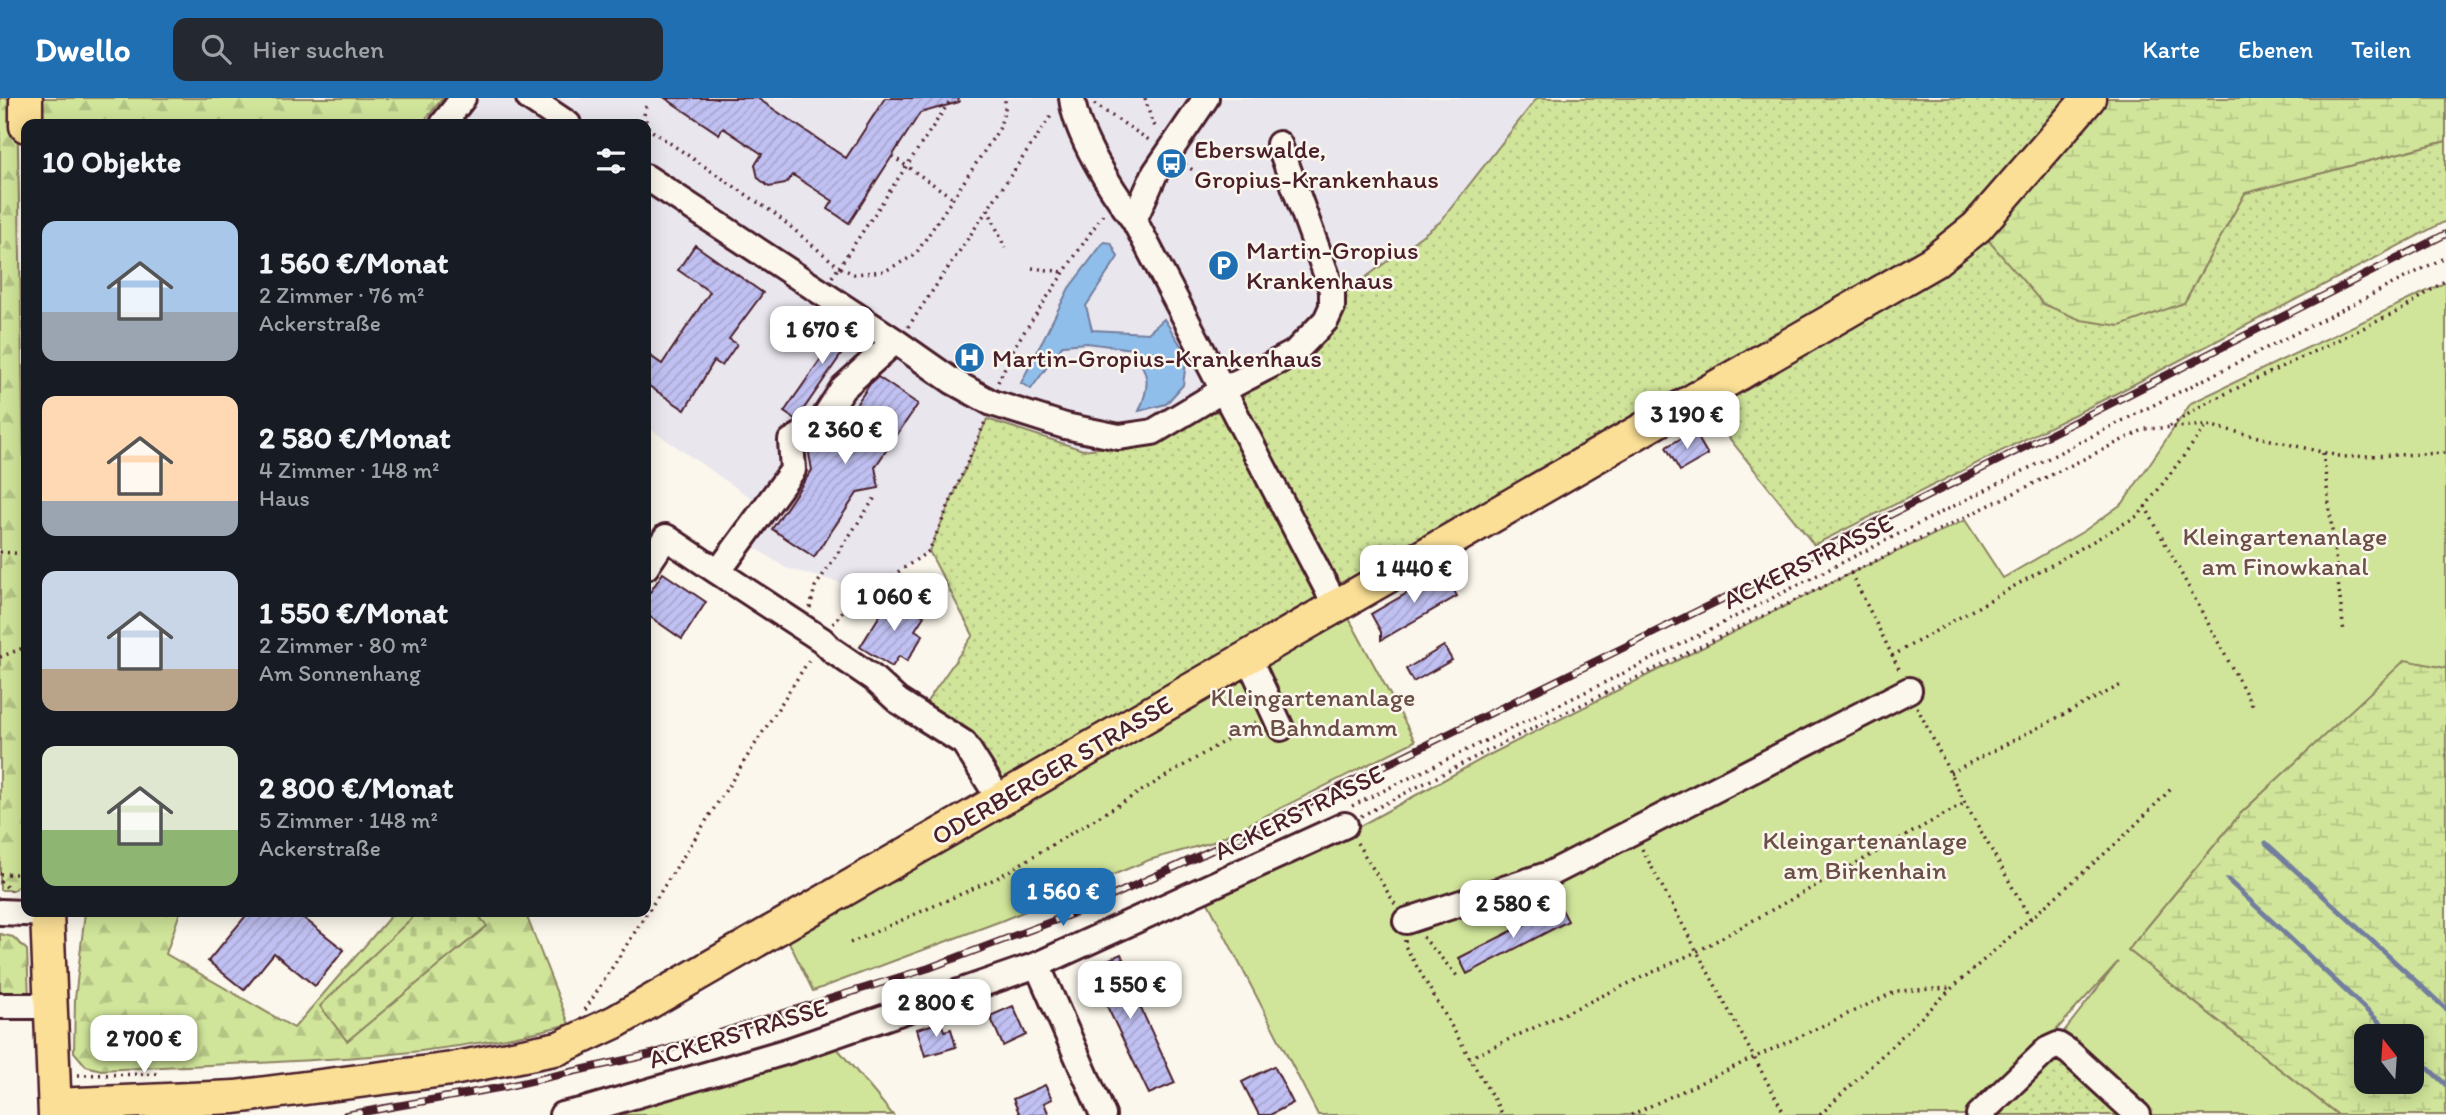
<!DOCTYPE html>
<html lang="de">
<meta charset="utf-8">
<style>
body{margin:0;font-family:Itim,sans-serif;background:#242831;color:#f1f3f6;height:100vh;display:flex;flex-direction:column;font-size:26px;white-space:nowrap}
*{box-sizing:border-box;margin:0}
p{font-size:23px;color:#9ea1a6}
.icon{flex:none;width:38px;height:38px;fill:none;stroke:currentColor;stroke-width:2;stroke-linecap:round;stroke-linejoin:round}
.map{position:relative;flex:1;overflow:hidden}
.sheet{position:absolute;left:21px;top:21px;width:630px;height:798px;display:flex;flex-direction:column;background:#171b24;border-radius:14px;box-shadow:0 4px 18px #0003}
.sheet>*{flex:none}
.needle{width:46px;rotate:343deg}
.buttons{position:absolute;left:2354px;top:926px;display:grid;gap:14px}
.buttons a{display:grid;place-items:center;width:70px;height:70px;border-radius:14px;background:#171b24;box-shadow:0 4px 18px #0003;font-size:35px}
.price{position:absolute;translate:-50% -60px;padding:0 16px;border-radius:14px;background:#fff;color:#222;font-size:23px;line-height:46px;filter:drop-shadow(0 2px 4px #0008)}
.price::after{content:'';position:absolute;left:50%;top:42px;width:21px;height:16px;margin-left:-10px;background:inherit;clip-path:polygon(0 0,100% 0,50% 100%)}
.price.selected{background:#1f6fb2;color:#fff}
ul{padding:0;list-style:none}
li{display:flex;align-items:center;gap:21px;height:175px;padding:0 21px}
li span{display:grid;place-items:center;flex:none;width:196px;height:140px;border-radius:14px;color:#555}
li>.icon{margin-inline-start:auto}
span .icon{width:84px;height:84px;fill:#fffc;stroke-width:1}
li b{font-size:30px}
h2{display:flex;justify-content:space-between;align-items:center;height:84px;padding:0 21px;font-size:30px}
header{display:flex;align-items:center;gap:42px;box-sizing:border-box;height:98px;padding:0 35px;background:#1f6fb2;color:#fff}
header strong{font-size:33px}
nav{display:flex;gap:38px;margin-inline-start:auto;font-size:24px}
.search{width:490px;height:63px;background:#242831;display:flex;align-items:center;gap:18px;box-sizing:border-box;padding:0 24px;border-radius:14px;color:#9ea1a6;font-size:26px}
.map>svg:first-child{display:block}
.built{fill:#e9e6ee}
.grass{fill:url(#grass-dots);stroke:#8d8262;stroke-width:2}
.forest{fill:url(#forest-firs);stroke:#8d8262;stroke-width:2}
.wetland{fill:url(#wetland-marsh);stroke:#8d8262;stroke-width:2;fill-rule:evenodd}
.cemetery{fill:url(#cemetery-stones);stroke:#8d8262;stroke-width:2}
.garden{fill:#d0e59a;stroke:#8d8262;stroke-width:2}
.water{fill:#8fbeea;stroke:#737e9e;stroke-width:2}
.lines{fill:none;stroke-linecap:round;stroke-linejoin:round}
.stream{stroke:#737e9e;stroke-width:5}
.building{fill:url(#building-hatch);stroke:#4a1f2b;stroke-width:2}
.minor-casing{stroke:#4a1f2b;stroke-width:30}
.major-casing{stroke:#4a1f2b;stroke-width:37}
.path{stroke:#4a1f2b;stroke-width:3.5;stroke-dasharray:2 5;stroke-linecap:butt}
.minor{stroke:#fbf7ec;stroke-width:24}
.major{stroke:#fbdf96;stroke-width:32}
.rail-casing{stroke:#4a1f2b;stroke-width:8}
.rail{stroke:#fbf7ec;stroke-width:5;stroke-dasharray:16;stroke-linecap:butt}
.labels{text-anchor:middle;stroke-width:5;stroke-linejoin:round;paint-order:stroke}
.poi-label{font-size:26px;fill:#4a1f2b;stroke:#fbf7ec;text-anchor:start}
.park-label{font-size:26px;fill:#6c5047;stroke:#fbf7ec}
.street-label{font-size:26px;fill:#4a1f2b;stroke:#fbf7ec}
</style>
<header>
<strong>Dwello</strong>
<div class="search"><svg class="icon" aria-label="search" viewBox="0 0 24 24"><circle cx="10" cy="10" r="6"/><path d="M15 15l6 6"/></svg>Hier suchen</div>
<nav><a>Karte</a><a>Ebenen</a><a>Teilen</a></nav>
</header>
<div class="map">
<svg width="2446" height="1017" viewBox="0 0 2446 1017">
<defs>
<pattern id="grass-dots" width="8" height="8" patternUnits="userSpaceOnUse" patternTransform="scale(1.75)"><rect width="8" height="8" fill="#d0e59a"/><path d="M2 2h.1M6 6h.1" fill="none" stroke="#b4c485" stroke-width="1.8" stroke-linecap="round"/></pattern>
<pattern id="forest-firs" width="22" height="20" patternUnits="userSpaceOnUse" patternTransform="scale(1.75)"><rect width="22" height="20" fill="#d0e59a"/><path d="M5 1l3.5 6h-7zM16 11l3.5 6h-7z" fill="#b4c485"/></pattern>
<pattern id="wetland-marsh" width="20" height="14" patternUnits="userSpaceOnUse" patternTransform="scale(1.75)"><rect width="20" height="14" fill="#d0e59a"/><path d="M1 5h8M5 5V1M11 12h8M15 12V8" fill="none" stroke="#b4c485"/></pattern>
<pattern id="cemetery-stones" width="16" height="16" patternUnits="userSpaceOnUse" patternTransform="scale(1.75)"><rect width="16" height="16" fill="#d0e59a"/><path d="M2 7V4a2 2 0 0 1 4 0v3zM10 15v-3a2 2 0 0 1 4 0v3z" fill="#b4c485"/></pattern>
<pattern id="building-hatch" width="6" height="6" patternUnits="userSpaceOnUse" patternTransform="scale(1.75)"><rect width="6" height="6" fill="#c0c0f2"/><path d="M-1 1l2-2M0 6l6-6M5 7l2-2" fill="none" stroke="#a6a5d0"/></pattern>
</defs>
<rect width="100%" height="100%" fill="#fbf7ec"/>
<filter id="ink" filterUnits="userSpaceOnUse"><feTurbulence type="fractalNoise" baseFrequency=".0143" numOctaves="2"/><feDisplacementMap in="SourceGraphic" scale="14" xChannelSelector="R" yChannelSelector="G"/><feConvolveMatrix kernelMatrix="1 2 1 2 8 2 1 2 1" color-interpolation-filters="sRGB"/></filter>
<g filter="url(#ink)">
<path class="built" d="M443,0h1094l-97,124 -94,70 -8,27 -183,122 -72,9 -96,-31 -58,132 -59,40 -84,-23 -49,-32 23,-32 -114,-78v-302h-224z"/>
<path class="grass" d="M1537,0h532l-100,121 -49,39 -580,328 -9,-5 -90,-174v-10l5,-9 92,-69 8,-27 94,-70z
M2446,43v80l-327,171 -305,153 -111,-140 279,-172 202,70 61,-110z
M1207,313l11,1 10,5 88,168v14l-6,11 -306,177 -33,-49 -45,-35 47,-68 -44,-84 58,-132 96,31 72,-9z
M2061,955l66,62h-148z"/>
<path class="forest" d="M0,0h17l9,475v294l-3,16 -10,7h-13z
M34,0h409l-21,26h-388z
M85,814h95l-14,42 128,74 100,-116h131l44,112c-152,40 -312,37 -468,46l-15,-4 -12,-14 1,-53z
M0,836l13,3 14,13 2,47h-29z"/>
<path class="wetland" d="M2106,0h340v43l-201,52 -61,110 -64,23 -39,-6 -38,-16 -61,-71 41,-35z
M2405,561l41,9v447h-108l-210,-165 112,-136zM2366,938h46v46h-46z"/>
<path class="cemetery" d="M418,814h58l11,14 -140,115 -27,-35z"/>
<path class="garden" d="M2446,184v386l-41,-8 -165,154 -112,136 210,165h-211l-65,-61 -18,3 74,-95 -139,153h-661l-113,-218 144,-65 140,-77 362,-182 114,-53 38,58 81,-47 39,-28 68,-100z
M1345,513l70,130 -202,101 -64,18 -148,61 -188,70 -26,-53z
M832,944l61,73h-304z"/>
<path class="water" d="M1104,144l7,1 7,14 -32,49 6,24 56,3 16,-14 23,36 -4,30 -17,19 -27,7c12,-27 10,-38 -7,-62l-45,-6 -24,2 -32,44 -10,-6 48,-95z"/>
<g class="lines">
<path class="stream" d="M2266,745l180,166
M2228,782l166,156
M2412,955l34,32"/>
</g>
<path class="building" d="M665,0h92l89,60 39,-60h73l1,4 -39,11 -71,110 -21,-14 5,-8 -40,-26 -8,9 -16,3 -11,-9 -3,-13 7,-11 -39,-26 -4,6z
M695,147l68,48 -34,46 8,5 -15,22 -8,-5 -29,49 -39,-26v-31l16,11 48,-72 -32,-22z
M830,218l26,17 -60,87 -12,-8 50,-72 -5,-4 2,-3 -8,-6z
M878,279l40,27 -43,63 4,21 -21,4 -44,65 -42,-28 40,-59 -4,-22 22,-14 7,-1 33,-49z
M1694,333l14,24 -28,16 -14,-24z
M1444,474l13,24 -76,44v-8l-10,-18z
M663,475l43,29 -24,37 -36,-25v-16z
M892,498l32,20 -9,14 8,5 -16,26 -8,-5 -7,11 -32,-20z
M1444,548l8,14 -39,22 -7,-13z
M1560,808l8,15 -101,53 -8,-16z
M249,814h47l48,38 -29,36 -41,-33 -30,37 -36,-29z
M1121,856l15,34 -4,1 43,94 -26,11 -44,-92 -6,2 -15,-34z
M1013,908l13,29 -23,11 -13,-30z
M941,924l3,9 7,-2 5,18 -31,9 -8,-27z
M1274,968l19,37 -23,12h-11l-17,-33z
M1045,987l7,14 -8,4 5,12h-29l-7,-16z"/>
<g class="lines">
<defs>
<path id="minor" d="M529,0l39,26
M1072,0c4,37 39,91 62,122
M1206,0l-51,75 -21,47 202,386
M443,26l20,-26
M646,79l249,164 57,40 40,22 73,23 54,11 34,-5 70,-42 71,-37 32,-33 6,-13v-17l-53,-146
M646,469l20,-30 52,35 75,-102 -2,-29 29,-17 23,-36 52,-47
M718,474l104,68 10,10 41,28 25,23 66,42 36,57
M1248,559l33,71
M0,814l47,2
M1406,823l144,-47 359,-184
M1042,878l61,139
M0,908h50
M562,1017l23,-5 203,-59 249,-86 308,-140
M1979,1017l68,-65 11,-5 11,7 69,63"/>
<path id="major" d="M26,0v28
M47,814l8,203
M55,1007l180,-8 217,-28 107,-21 56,-26 1318,-760 44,-35 112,-129"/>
</defs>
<use href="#minor" class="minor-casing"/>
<use href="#major" class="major-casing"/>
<path class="path" d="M1145,0l6,21 6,11
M1094,6l58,38
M646,8l-2,9 5,14 126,85 64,53 113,-169
M892,58l61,42
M1185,66l9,7
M988,111l17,39
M1032,170l32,4
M832,179l7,-10 15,7 31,-3 30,-16 84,-126 6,-20v-11
M908,229l145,-214
M998,284l18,-38 87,-130
M2170,328l34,-22 201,-96 41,-28
M2323,355l21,180
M2145,408l107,199
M0,454l26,2
M1851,475l49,98
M810,510l5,-21 61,-91
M833,526l12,-16 84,-57 56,-129
M1892,558l247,-141 68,-90
M0,559l26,-10
M1917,609l48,96 66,117
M1950,675l173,-89
M1352,708l268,-131 826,-418
M1361,718l128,-66 656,-321 62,-4 136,32 103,-4
M1357,745l38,61
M1642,751l143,266
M0,776h26
M0,783l11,10
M1423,839l35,40
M1405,842v6l98,169
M850,845l147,-65 259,-156
M585,912l226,-353
M1469,960l227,-106 269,-149
M78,977l83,-1
M1631,1017l266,-124 54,-3
M1820,1017l133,-128 167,-147 52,-52"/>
<use href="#minor" class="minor"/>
<use href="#major" class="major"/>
<defs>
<path id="rail" d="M346,1017l158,-28 148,-33 277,-86 148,-56 146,-67 564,-278 659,-333"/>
</defs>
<use href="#rail" class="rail-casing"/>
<use href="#rail" class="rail"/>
</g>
</g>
<defs>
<symbol id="bus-disc" viewBox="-11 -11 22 22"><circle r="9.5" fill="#1f6fb2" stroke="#fbf7ec"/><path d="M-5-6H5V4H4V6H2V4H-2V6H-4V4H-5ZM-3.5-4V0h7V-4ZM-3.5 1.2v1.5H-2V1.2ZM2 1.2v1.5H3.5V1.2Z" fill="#fff"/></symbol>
<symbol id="parking-disc" viewBox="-11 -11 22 22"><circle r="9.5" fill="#1f6fb2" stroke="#fbf7ec"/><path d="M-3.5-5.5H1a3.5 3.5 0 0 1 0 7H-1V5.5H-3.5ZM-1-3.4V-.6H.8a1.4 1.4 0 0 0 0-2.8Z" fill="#fff"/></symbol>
<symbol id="hospital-disc" viewBox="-11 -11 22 22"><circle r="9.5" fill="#1f6fb2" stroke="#fbf7ec"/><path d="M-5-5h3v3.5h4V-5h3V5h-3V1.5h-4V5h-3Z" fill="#fff"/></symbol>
</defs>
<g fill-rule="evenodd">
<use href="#bus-disc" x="1154" y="48" width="35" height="35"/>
<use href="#parking-disc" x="1206" y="150" width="35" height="35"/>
<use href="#hospital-disc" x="952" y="242" width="35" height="35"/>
</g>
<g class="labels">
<g class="poi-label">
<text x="1194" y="60">Eberswalde,<tspan x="1194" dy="30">Gropius-Krankenhaus</tspan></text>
<text x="1246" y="161">Martin-Gropius<tspan x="1246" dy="30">Krankenhaus</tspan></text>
<text x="992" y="269">Martin-Gropius-Krankenhaus</text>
</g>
<g class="park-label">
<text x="2285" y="447">Kleingartenanlage<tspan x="2285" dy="30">am Finowkanal</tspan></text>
<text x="1313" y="608">Kleingartenanlage<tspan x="1313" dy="30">am Bahndamm</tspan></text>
<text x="1865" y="751">Kleingartenanlage<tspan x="1865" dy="30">am Birkenhain</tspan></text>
</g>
<g class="street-label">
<text transform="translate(1808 463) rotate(-26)" y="9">ACKERSTRASSE</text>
<text transform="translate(1052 672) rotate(-30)" y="9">ODERBERGER STRASSE</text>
<text transform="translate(1299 714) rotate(-26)" y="9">ACKERSTRASSE</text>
<text transform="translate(738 935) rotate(-17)" y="9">ACKERSTRASSE</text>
</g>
</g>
</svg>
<div class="buttons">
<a><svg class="needle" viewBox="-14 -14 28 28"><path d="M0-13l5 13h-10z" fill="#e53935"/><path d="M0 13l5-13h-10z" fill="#9ea1a6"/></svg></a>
</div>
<b class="price" style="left:822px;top:268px">1 670 €</b>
<b class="price" style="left:1687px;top:353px">3 190 €</b>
<b class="price" style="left:845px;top:368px">2 360 €</b>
<b class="price" style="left:1414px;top:507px">1 440 €</b>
<b class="price" style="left:894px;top:535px">1 060 €</b>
<b class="price selected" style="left:1063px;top:830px">1 560 €</b>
<b class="price" style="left:1513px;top:842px">2 580 €</b>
<b class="price" style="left:1130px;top:923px">1 550 €</b>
<b class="price" style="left:936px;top:941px">2 800 €</b>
<b class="price" style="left:144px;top:977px">2 700 €</b>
<section class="sheet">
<h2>10 Objekte<svg class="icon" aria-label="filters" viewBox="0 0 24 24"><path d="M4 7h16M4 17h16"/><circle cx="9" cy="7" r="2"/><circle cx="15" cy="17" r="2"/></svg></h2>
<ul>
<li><span style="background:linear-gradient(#a9c7e8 65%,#9aa5b1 0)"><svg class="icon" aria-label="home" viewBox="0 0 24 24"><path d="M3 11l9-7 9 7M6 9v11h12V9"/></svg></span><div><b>1 560 €/Monat</b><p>2 Zimmer · 76 m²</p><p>Ackerstraße</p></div></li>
<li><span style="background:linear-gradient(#ffd9b3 75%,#9aa5b1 0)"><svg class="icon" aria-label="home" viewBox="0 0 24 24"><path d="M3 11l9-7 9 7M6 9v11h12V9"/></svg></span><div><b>2 580 €/Monat</b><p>4 Zimmer · 148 m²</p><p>Haus</p></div></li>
<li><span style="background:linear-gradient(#c9d6e8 70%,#b9a48a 0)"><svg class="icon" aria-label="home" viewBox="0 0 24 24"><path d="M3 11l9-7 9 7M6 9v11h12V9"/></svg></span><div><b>1 550 €/Monat</b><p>2 Zimmer · 80 m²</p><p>Am Sonnenhang</p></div></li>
<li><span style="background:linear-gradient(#dfe7d0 60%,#8fb573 0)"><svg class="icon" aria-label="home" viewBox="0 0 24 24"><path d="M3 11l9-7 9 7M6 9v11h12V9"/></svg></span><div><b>2 800 €/Monat</b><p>5 Zimmer · 148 m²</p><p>Ackerstraße</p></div></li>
</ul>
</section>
</div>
